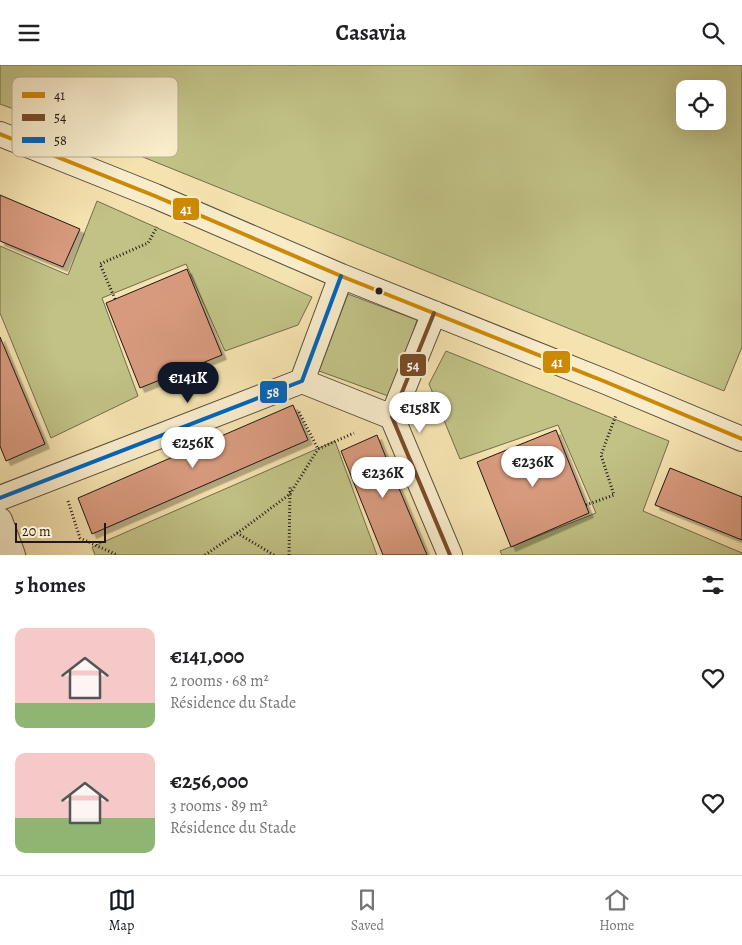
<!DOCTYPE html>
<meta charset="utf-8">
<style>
body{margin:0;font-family:Alegreya,serif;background:#f6f6f6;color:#202124;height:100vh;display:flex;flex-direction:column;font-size:19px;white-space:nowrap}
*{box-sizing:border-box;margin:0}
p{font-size:16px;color:#757577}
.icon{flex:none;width:28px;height:28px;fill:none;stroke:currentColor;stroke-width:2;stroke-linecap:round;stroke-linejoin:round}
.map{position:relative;height:490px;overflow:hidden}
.sheet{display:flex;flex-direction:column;background:#fff;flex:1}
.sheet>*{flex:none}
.tools{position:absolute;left:676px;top:15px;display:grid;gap:10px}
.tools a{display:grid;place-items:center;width:50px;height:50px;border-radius:10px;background:#fff;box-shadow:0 5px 20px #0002;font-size:25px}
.scale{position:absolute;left:15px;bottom:12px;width:91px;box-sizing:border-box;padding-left:5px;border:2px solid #221712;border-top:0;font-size:14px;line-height:18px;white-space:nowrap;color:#221712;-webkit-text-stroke:4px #f8eccb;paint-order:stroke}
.price{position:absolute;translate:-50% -42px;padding:0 11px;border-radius:18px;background:#fff;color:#222;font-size:16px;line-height:32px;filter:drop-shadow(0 1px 2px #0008)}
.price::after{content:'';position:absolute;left:50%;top:30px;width:15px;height:11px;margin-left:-8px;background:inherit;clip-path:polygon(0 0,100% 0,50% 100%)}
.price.on{background:#111827;color:#fff}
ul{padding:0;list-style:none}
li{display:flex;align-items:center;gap:15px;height:125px;padding:0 15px}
li span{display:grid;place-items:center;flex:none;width:140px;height:100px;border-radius:10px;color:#555}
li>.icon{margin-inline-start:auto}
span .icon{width:60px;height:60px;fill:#fffc;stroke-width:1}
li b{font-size:21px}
h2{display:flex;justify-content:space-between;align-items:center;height:60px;padding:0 15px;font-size:21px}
header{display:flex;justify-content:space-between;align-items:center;height:65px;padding:0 15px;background:#fff;font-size:22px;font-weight:600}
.tabs{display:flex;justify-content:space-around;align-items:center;height:70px;border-top:1px solid #e0e0e0;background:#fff;font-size:14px;color:#757577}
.tabs a{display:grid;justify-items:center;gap:2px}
.tabs .on{color:#111827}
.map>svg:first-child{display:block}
.green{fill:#c1c286;stroke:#726c4c;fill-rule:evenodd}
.building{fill:#d79a7e;stroke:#221712;filter:url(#shadow)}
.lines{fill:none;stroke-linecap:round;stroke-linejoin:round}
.minor-casing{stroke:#564a39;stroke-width:26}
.path{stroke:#221712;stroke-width:3;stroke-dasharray:1 2.5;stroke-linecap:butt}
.minor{stroke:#f8eccb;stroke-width:24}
.bus-1-casing{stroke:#f8eccb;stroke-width:8}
.bus-2-casing{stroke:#f8eccb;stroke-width:8}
.bus-3-casing{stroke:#f8eccb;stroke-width:8}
.bus-1{stroke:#cc8904;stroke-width:4}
.bus-2{stroke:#7a4b2a;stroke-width:4}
.bus-3{stroke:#0065bd;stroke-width:4}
.bus-dot{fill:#221712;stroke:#f8eccb;stroke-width:2}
.key{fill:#f8eccb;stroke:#b8ac94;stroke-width:1}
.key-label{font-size:14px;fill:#221712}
.line-badge{stroke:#f8eccb;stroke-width:2}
.badge-label{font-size:14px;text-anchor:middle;font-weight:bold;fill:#fff}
</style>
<header><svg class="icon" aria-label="menu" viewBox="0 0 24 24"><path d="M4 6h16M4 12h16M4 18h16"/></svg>Casavia<svg class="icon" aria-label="search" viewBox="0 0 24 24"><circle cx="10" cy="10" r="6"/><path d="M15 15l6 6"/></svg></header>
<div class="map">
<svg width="742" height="490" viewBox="0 0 742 490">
<defs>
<filter id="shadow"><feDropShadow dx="4.5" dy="4.5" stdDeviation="0" flood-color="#0004"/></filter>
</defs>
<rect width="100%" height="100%" fill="#f4e2af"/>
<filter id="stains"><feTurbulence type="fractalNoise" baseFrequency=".004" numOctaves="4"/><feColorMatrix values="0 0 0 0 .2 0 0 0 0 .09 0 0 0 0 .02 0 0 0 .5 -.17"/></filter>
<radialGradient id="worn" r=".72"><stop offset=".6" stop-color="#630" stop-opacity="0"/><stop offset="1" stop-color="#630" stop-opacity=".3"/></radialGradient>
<path class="green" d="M0,0h742v282l-18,44 -596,-240 -128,-47zM685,24h33v32h-33z
M97,136l215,96 -14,28 -73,26 -39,-87 -84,34 36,98 -87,42 -51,-125v-67l68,29z
M348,229l69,26 -26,77 -72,-26z
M446,286l223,90 -26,70 99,42v2h-240l-2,-4 96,-38 -38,-88 -98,34 -31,-75z
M335,376l42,114h-282l-3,-8z"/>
<path class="building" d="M0,130l80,34 -17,38 -63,-26z
M187,204l35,86 -82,33 -34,-85z
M0,272l45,107 -39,17 -6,-15z
M293,340l15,35 -216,94 -14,-36z
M556,365l33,83 -78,34 -34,-85z
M377,370l10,25 40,95h-44l-42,-104z
M670,403l72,29v43l-87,-35z"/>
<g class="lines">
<defs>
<path id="minor" d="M0,69l155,62 186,80 265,106 136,57
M434,248l-42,104 58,138
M302,316l90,36
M0,433l302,-117 39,-105
M0,455l13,35"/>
</defs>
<use href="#minor" class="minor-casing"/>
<path class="path" d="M115,234l-15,-35 48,-21 9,-16
M299,347l19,37 36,-16
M68,436l12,37 37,17
M586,440l28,-10 -13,-40 15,-40
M237,468l37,22
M205,490l38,-26 47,-35 28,-45
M289,490l1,-68"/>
<use href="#minor" class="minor"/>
<defs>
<path id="bus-1" d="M0,69l155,62 186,80 265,106 136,57"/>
<path id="bus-2" d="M434,248l-42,104 58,138"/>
<path id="bus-3" d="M0,433l302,-117 39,-105"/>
</defs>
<use href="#bus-1" class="bus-1-casing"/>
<use href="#bus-2" class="bus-2-casing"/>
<use href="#bus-3" class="bus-3-casing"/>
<use href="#bus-1" class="bus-1"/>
<use href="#bus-2" class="bus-2"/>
<use href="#bus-3" class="bus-3"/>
</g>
<circle class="bus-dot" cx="379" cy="226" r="4.5"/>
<rect x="12" y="12" width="166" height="80" rx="8" class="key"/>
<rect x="22" y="27" width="23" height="6" fill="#cc8904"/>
<rect x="22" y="49" width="23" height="7" fill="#7a4b2a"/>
<rect x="22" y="72" width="23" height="6" fill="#0065bd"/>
<g class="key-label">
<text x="54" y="35">41</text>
<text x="54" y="57">54</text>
<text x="54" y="80">58</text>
</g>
<g class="line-badge">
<rect x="172" y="132" width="28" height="24" rx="5" fill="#cc8904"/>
<rect x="542" y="285" width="29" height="24" rx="5" fill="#cc8904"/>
<rect x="399" y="288" width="28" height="24" rx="5" fill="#7a4b2a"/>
<rect x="259" y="315" width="29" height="24" rx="5" fill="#0065bd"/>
</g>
<g class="badge-label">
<text x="186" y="149">41</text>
<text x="557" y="302">41</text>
<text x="413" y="305">54</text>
<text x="273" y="332">58</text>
</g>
<rect width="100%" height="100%" filter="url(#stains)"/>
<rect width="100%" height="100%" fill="url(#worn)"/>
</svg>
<div class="tools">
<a><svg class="icon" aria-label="locate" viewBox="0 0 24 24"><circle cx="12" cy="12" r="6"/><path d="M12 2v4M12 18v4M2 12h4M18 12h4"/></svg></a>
</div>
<div class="scale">20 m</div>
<b class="price on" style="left:188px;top:339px">€141K</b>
<b class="price" style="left:420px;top:369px">€158K</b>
<b class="price" style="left:193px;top:404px">€256K</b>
<b class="price" style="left:533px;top:423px">€236K</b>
<b class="price" style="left:383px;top:434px">€236K</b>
</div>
<section class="sheet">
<h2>5 homes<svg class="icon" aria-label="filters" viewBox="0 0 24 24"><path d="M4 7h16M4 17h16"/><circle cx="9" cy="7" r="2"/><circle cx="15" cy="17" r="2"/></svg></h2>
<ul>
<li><span style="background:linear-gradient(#f6c9c9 75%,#8fb573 0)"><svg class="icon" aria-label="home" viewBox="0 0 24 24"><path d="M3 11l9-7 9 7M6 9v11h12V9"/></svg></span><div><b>€141,000</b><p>2 rooms · 68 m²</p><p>Résidence du Stade</p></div><svg class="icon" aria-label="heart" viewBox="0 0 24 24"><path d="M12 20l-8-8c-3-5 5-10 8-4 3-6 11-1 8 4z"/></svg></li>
<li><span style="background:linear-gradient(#f6c9c9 65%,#8fb573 0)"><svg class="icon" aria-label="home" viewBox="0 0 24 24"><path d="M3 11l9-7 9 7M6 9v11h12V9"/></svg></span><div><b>€256,000</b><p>3 rooms · 89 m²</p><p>Résidence du Stade</p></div><svg class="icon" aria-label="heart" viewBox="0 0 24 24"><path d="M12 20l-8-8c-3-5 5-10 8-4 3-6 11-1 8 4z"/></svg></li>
</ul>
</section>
<nav class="tabs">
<a class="on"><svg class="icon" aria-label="map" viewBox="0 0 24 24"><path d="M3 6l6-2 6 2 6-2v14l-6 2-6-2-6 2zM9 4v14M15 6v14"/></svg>Map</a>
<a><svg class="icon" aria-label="saved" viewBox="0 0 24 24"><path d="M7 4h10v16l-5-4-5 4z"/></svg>Saved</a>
<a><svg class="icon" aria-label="home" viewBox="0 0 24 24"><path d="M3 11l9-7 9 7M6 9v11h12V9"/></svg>Home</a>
</nav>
